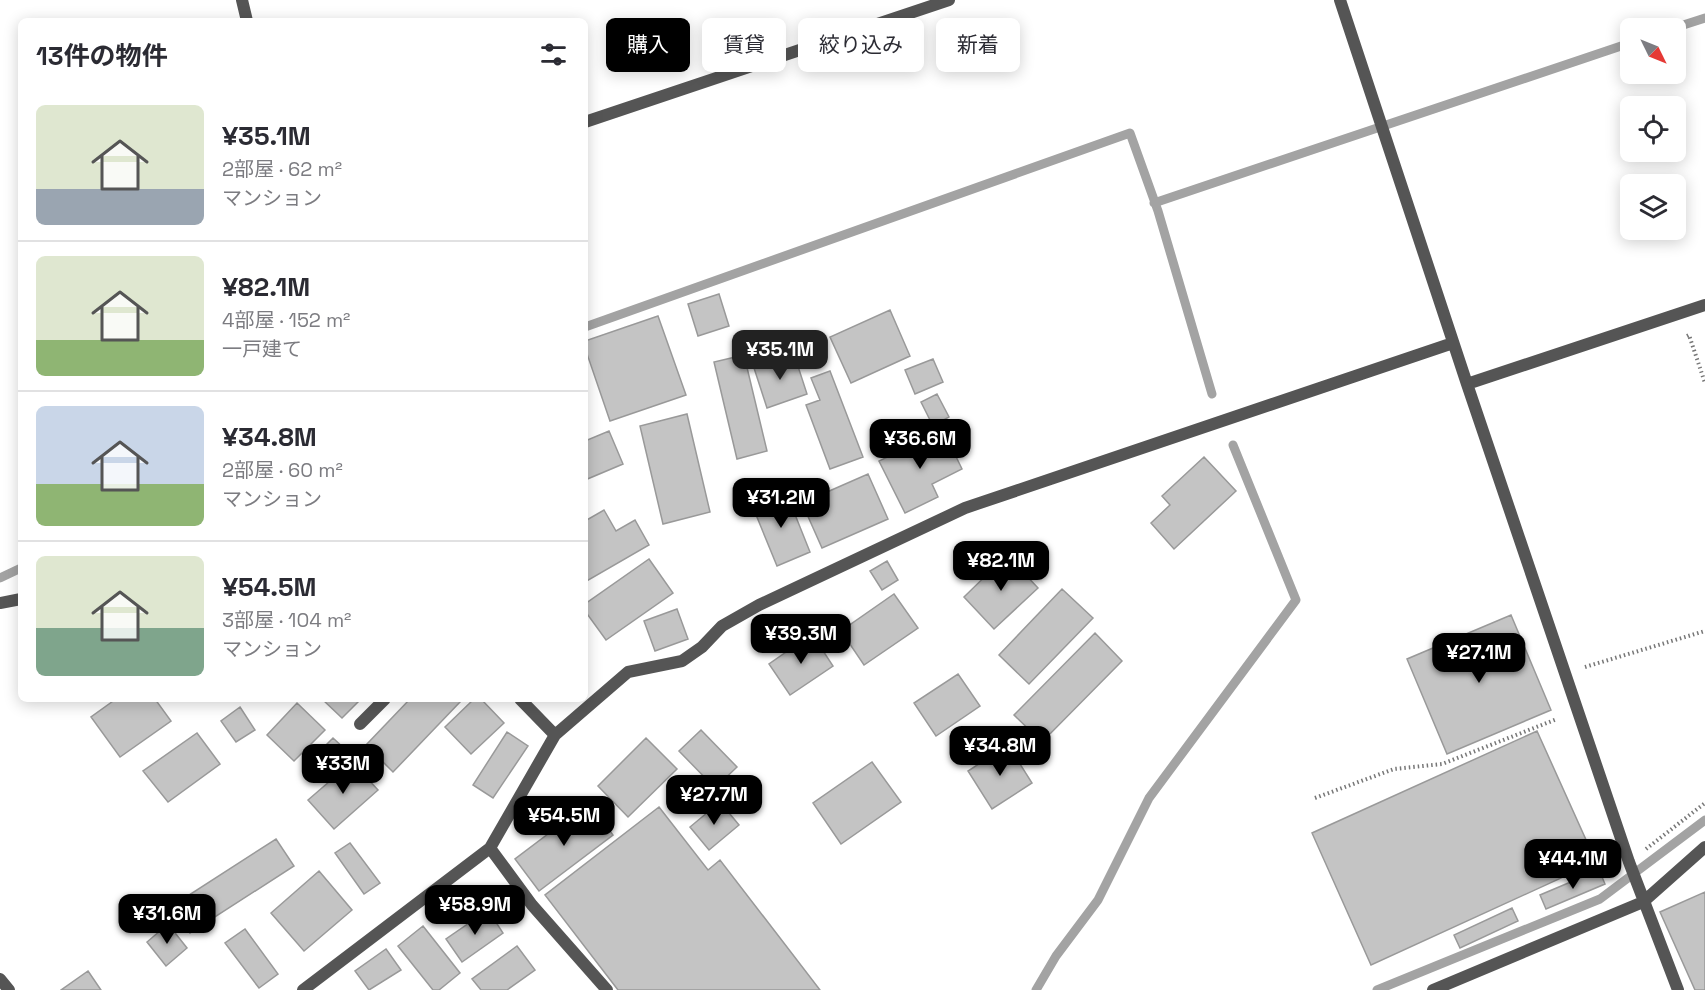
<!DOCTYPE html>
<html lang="ja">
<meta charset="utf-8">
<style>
body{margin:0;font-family:"Space Grotesk","Noto Sans JP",sans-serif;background:#f2f2f3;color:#2b2b33;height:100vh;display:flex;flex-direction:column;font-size:22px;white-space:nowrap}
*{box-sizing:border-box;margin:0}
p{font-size:20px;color:#7c7c81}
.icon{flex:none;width:33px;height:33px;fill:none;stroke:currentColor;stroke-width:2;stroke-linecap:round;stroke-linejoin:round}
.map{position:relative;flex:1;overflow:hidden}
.drawer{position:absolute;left:18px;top:18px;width:570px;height:684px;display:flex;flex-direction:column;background:#fff;border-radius:9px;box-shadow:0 3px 15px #0003}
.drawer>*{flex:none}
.hud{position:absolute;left:606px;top:18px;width:570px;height:54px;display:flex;gap:12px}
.needle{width:39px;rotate:133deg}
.fabs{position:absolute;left:1620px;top:18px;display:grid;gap:12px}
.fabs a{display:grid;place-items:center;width:66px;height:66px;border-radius:9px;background:#fff;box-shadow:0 3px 15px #0003;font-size:30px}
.price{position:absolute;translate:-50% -51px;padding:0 14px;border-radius:12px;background:#000;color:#fff;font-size:20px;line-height:39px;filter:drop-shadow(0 2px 3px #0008)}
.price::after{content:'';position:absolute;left:50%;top:36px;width:18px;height:14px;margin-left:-9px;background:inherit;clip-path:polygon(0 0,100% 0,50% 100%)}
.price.selected{background:#222;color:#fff}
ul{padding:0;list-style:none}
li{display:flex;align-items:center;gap:18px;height:150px;padding:0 18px}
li+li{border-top:2px solid #e1e1e2}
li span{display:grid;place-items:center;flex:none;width:168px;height:120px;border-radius:9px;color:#555}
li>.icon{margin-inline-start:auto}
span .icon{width:72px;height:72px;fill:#fffc;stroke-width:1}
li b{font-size:26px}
h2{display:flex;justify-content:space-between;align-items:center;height:72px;padding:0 18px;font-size:26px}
.chip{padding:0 21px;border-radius:9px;background:#fff;box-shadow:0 3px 15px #0003;font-size:21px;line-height:54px}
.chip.selected{background:#000;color:#fff}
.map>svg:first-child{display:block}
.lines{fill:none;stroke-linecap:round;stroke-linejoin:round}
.stream{stroke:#a3a3a3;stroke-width:9}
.building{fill:#c4c4c4;stroke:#999;stroke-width:1.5}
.path{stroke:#777;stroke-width:4;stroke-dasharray:1.5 3;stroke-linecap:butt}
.service{stroke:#555;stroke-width:12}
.minor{stroke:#555;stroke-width:12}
.tertiary{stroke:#555;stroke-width:12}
</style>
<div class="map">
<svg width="1705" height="990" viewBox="0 0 1705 990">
<rect width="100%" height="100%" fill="#fff"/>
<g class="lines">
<path class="stream" d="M1674,28l31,-10
M1154,203l476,-160
M585,327l545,-194 28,78 54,183
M0,578l21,-10
M1036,990l20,-34 42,-56 51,-102 147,-198 -63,-155
M1377,990l223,-91 105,-79"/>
</g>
<path class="building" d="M719,294l10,32 -31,10 -10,-32z
M890,310l20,46 -59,27 -21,-46z
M658,316l28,79 -76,26 -25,-73v-7z
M794,354l13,40 -40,14 -13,-40z
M744,355l23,96 -30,8 -23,-97z
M933,359l10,23 -28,12 -10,-24z
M830,371l33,86 -33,12 -24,-64 14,-5 -9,-22z
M937,394l12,23 -16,9 -12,-24z
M687,414l23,98 -47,12 -23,-98z
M943,430l19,39 -30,15 6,13 -33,16 -26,-52z
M609,431l14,33 -38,16v-39z
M1204,457l32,34 -62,58 -23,-26 19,-18 -8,-9z
M868,474l20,45 -66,29 -20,-45z
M786,492l24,60 -33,14 -25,-61z
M604,510l12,21 19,-11 14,25 -64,37v-61z
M1007,555l31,33 -44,41 -30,-32z
M649,559l24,34 -67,47 -21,-29v-7z
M887,561l11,19 -16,10 -12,-19z
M1062,589l31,29 -64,66 -30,-29z
M894,594l24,34 -54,37 -23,-34z
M677,609l11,30 -33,12 -11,-30z
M1511,615l40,95 -104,44 -40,-95z
M1095,633l27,28 -80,81 -28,-27z
M812,634l21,32 -43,29 -21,-31z
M958,674l22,32 -44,30 -22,-33z
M116,699h39l16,22 -51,36 -29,-40z
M322,699h39l-19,19z
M410,699h47l3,3 -67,70 -27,-27z
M474,699h7l23,24 -33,31 -26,-27z
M297,703l28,27 -31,31 -27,-26z
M240,707l15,23 -19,12 -15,-21z
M701,730l36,37 -22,21 -36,-37z
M1537,731l59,131 -225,103 -59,-132z
M507,732l21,14 -35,52 -20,-13z
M197,733l23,31 -52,38 -25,-31z
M333,738l14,13 -9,9 -14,-13z
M646,738l31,31 -49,48 -30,-31z
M1008,745l24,38 -40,26 -24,-38z
M352,762l26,28 -44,39 -26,-29z
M872,762l29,40 -60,42 -28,-41z
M720,802l19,23 -30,25 -19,-23z
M589,803l24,32 -74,56 -24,-32z
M659,807l49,63 12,-10 100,130h-202l-73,-95z
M276,839l18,27 -104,67 -18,-27z
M350,843l30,40 -16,11 -29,-41z
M1599,870l6,14 -59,25 -6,-14z
M319,871l33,39 -48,41 -33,-38z
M1705,892v98h-10l-35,-78z
M1512,908l6,13 -58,27 -6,-13z
M488,910l15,23 -41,29 -16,-23z
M168,924l19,24 -21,18 -19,-24z
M423,926l37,47 -21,17h-6l-35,-44z
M245,929l33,45 -19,14 -34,-45z
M517,946l18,24 -28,20h-26l-9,-11z
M386,949l15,21 -32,20 -14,-19z
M88,971l13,19h-40z"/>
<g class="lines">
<path class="path" d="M1687,336l2,-1 16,48
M1585,667l120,-36
M1315,798l79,-29 48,-5 115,-45
M1646,849l59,-46"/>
<path class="service" d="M360,724l25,-25
M0,979l9,11"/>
<path class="minor" d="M1340,0l127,384 162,478 49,128
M1467,384l238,-79
M0,603l21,-4
M520,699l35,36
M490,848l42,57 75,85
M303,990l187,-142 65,-113 73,-63 54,-11 20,-14 20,-21 37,-21 206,-97 488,-165
M1433,990l210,-88 62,-55"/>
<path class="tertiary" d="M242,0l5,21
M585,122l364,-122"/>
</g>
</svg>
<div class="fabs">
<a><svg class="needle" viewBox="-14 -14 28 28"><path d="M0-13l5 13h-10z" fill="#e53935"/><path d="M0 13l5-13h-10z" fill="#7c7c81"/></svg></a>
<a><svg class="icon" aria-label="locate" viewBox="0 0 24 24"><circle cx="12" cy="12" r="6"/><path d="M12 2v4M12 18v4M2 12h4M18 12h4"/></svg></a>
<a><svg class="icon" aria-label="layers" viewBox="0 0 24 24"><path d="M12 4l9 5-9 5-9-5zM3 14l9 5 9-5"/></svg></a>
</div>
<b class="price selected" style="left:780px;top:381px">¥35.1M</b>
<b class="price" style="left:920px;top:470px">¥36.6M</b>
<b class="price" style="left:781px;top:529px">¥31.2M</b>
<b class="price" style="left:1001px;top:592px">¥82.1M</b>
<b class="price" style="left:801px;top:665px">¥39.3M</b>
<b class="price" style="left:1479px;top:684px">¥27.1M</b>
<b class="price" style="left:1000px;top:777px">¥34.8M</b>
<b class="price" style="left:343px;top:795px">¥33M</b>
<b class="price" style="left:714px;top:826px">¥27.7M</b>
<b class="price" style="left:564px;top:847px">¥54.5M</b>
<b class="price" style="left:1573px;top:890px">¥44.1M</b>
<b class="price" style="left:475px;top:936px">¥58.9M</b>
<b class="price" style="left:167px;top:945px">¥31.6M</b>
<div class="hud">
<a class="chip selected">購入</a>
<a class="chip">賃貸</a>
<a class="chip">絞り込み</a>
<a class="chip">新着</a>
</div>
<section class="drawer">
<h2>13件の物件<svg class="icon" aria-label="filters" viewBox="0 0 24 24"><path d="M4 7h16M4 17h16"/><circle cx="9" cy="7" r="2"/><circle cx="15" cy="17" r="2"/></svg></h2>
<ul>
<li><span style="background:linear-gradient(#dfe7d0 70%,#9aa5b1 0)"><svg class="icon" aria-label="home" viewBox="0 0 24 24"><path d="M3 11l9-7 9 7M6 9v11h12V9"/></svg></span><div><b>¥35.1M</b><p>2部屋 · 62 m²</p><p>マンション</p></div></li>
<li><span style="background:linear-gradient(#dfe7d0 70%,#8fb573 0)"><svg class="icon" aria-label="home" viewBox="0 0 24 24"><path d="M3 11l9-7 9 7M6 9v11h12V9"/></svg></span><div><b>¥82.1M</b><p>4部屋 · 152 m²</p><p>一戸建て</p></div></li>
<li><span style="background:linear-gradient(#c9d6e8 65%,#8fb573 0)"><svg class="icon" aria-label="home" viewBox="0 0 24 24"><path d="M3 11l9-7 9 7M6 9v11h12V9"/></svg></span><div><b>¥34.8M</b><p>2部屋 · 60 m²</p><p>マンション</p></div></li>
<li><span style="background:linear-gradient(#dfe7d0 60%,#7fa58c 0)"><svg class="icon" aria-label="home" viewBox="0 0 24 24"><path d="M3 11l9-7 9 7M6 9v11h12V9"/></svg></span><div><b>¥54.5M</b><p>3部屋 · 104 m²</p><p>マンション</p></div></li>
</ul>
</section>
</div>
